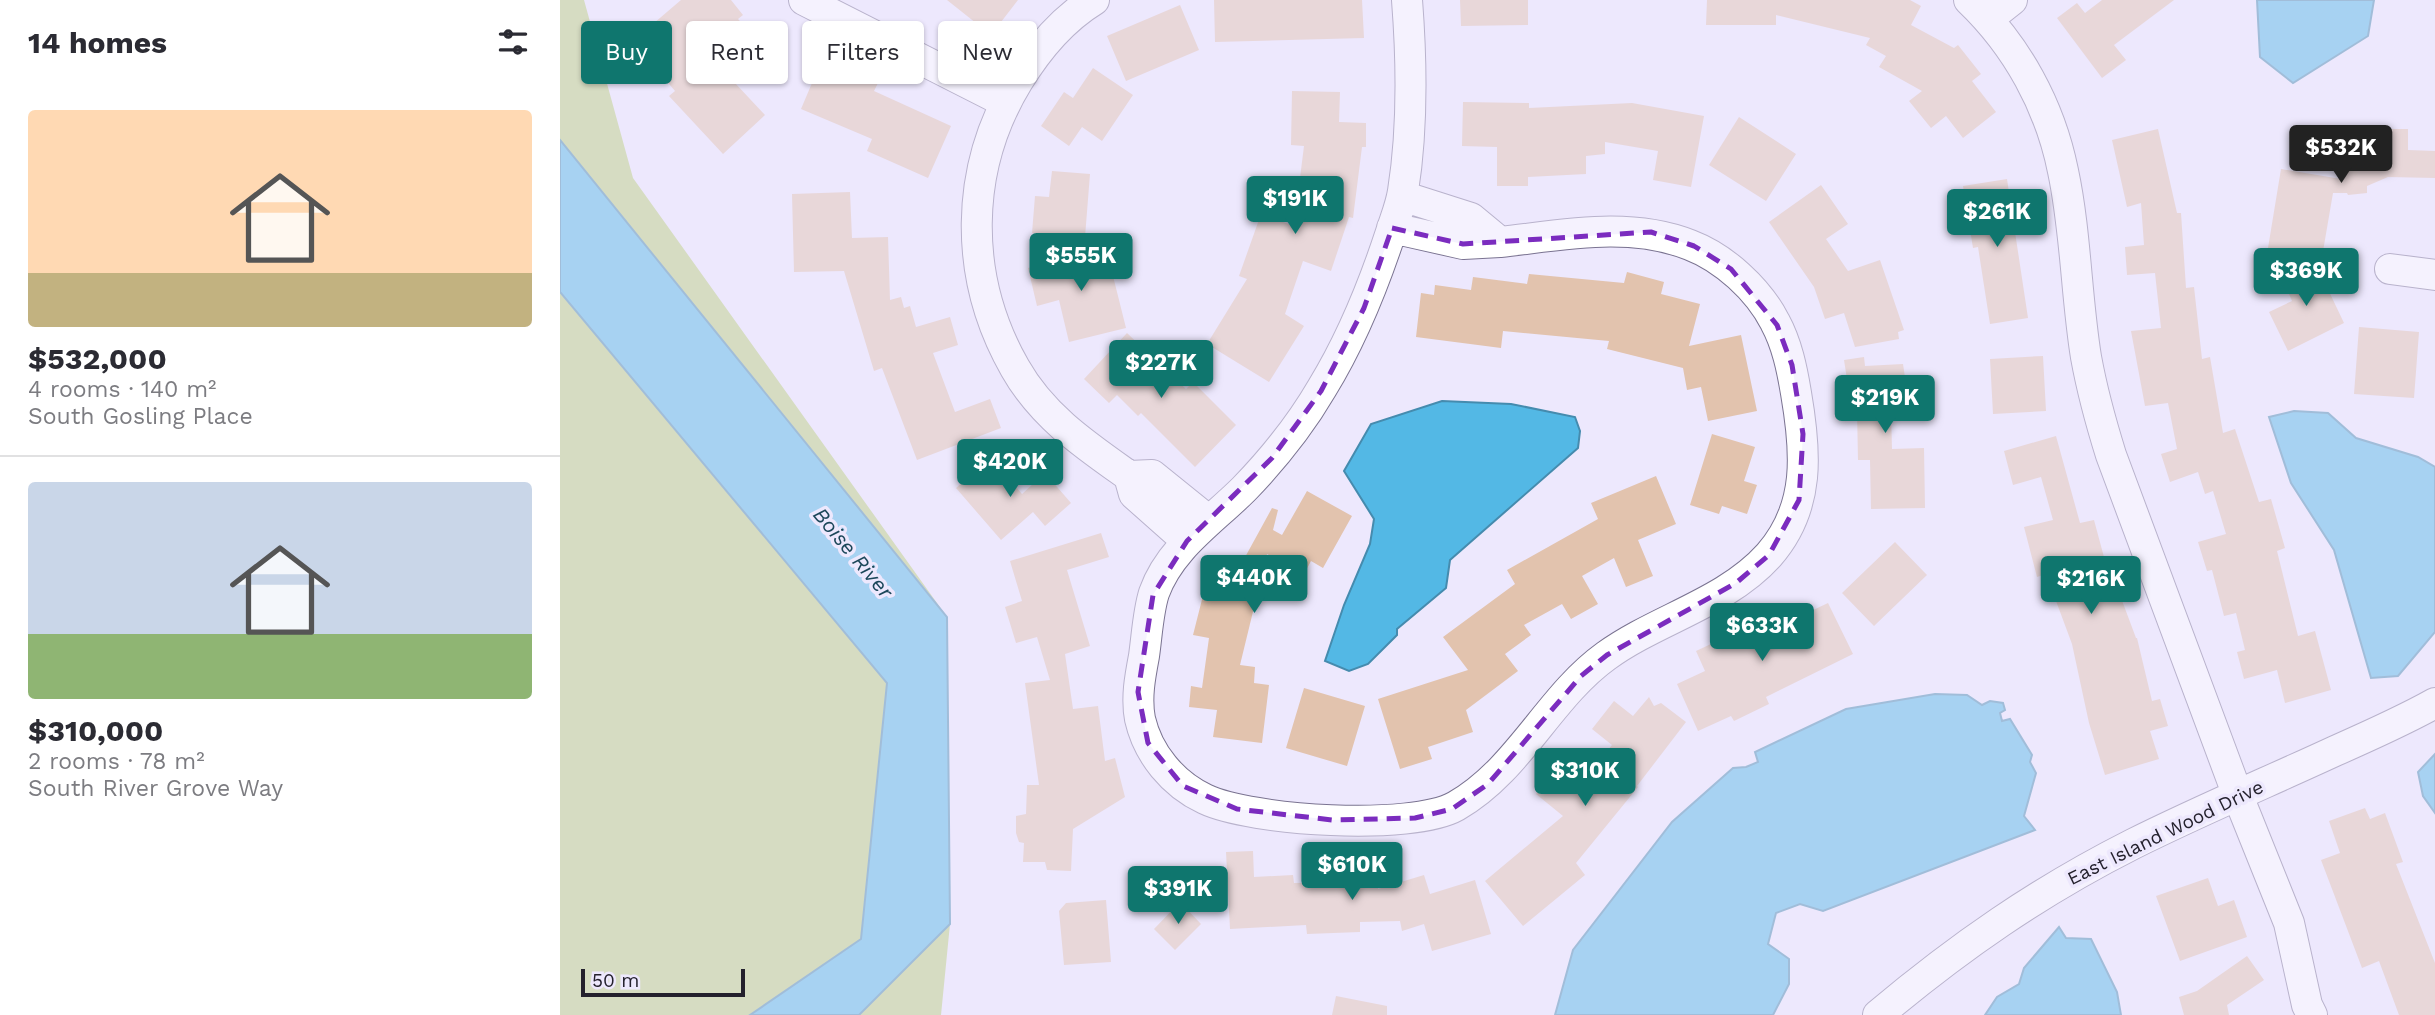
<!DOCTYPE html>
<meta charset="utf-8">
<style>
body{margin:0;font-family:"Work Sans",sans-serif;background:#f2f2f3;color:#2b2b33;height:100vh;display:flex;flex-direction:column;font-size:26px;white-space:nowrap}
*{box-sizing:border-box;margin:0}
p{font-size:23px;color:#7c7c81}
.icon{flex:none;width:38px;height:38px;fill:none;stroke:currentColor;stroke-width:2;stroke-linecap:round;stroke-linejoin:round}
.map{position:relative;flex:1;overflow:hidden}
.sheet{display:flex;flex-direction:column;background:#fff;width:560px}
.sheet>*{flex:none}
.top-card{position:absolute;left:21px;top:21px;width:665px;height:63px;display:flex;gap:14px}
.scale{position:absolute;left:21px;bottom:18px;width:164px;box-sizing:border-box;padding-left:7px;border:4px solid #24212d;border-top:0;font-size:19px;line-height:24px;white-space:nowrap;color:#24212d;-webkit-text-stroke:5px #ede8fd;paint-order:stroke}
.price{position:absolute;translate:-50% -60px;padding:0 16px;border-radius:7px;background:#0f766e;color:#fff;font-size:23px;line-height:46px;filter:drop-shadow(0 2px 4px #0008)}
.price::after{content:'';position:absolute;left:50%;top:42px;width:21px;height:16px;margin-left:-10px;background:inherit;clip-path:polygon(0 0,100% 0,50% 100%)}
.price.on{background:#222;color:#fff}
ul{padding:0;list-style:none}
li{display:grid;align-content:center;gap:14px;height:371px;padding:0 28px}
li+li{border-top:2px solid #e1e1e2}
li span{display:grid;place-items:center;height:217px;border-radius:7px;color:#555}
li>.icon{margin-inline-start:auto}
span .icon{width:126px;height:126px;fill:#fffc;stroke-width:1}
li b{font-size:30px}
h2{display:flex;justify-content:space-between;align-items:center;height:84px;padding:0 28px;font-size:30px}
.pill{padding:0 24px;border-radius:7px;background:#fff;box-shadow:0 2px 5px #0004;font-size:24px;line-height:63px}
.pill.on{background:#0f766e;color:#fff}
main{display:flex;flex:1;min-height:0}
.map>svg:first-child{display:block}
.green{fill:#bacf7a}
.water{fill:#53b8e5;stroke:#458bae;stroke-width:2}
.building{fill:#e2c3ae}
.lines{fill:none;stroke-linecap:round;stroke-linejoin:round}
.minor-casing{stroke:#7a7391;stroke-width:32}
.minor{stroke:#fff;stroke-width:30}
.marked{fill:none;stroke:#7b2cbf;stroke-width:5;stroke-dasharray:14 9;stroke-linejoin:round}
.labels{text-anchor:middle;stroke-width:7;stroke-linejoin:round;paint-order:stroke}
.street-label{font-size:19px;fill:#24212d;stroke:#ede8fd}
.water-label{font-size:21px;font-style:italic;fill:#1c475a;stroke:#ede8fd}
</style>
<main>
<section class="sheet">
<h2>14 homes<svg class="icon" aria-label="filters" viewBox="0 0 24 24"><path d="M4 7h16M4 17h16"/><circle cx="9" cy="7" r="2"/><circle cx="15" cy="17" r="2"/></svg></h2>
<ul>
<li><span style="background:linear-gradient(#ffd9b3 75%,#c2b280 0)"><svg class="icon" aria-label="home" viewBox="0 0 24 24"><path d="M3 11l9-7 9 7M6 9v11h12V9"/></svg></span><div><b>$532,000</b><p>4 rooms · 140 m²</p><p>South Gosling Place</p></div></li>
<li><span style="background:linear-gradient(#c9d6e8 70%,#8fb573 0)"><svg class="icon" aria-label="home" viewBox="0 0 24 24"><path d="M3 11l9-7 9 7M6 9v11h12V9"/></svg></span><div><b>$310,000</b><p>2 rooms · 78 m²</p><p>South River Grove Way</p></div></li>
</ul>
</section>
<div class="map">
<svg width="1875" height="1015" viewBox="0 0 1875 1015">
<rect width="100%" height="100%" fill="#ede8fd"/>
<path class="green" d="M0,0h24l49,178 314,439 -387,-477z
M0,288l327,395 -26,256 -111,76h-190z
M390,924l-9,91h-82z"/>
<path class="water" d="M1697,0h117l-6,36 -75,47 -33,-26z
M0,140l387,477 3,307 -91,91h-109l111,-76 26,-256 -327,-391z
M882,401l69,3 64,13 5,14 -2,17 -128,112 -4,28 -49,41v6l-29,29 -19,7 -24,-10 19,-56 26,-61 4,-25 -30,-48 27,-47z
M1734,411l34,2 28,25 62,19 17,10v165l-37,44 -27,2 -37,-128 -43,-67 -22,-66z
M1375,694l32,1 15,10 8,-4 13,2 2,7 -5,3 2,8 8,-2 22,36 -2,7 6,11 -12,43 11,14 -212,81 -23,-7 -24,9 -8,31 21,15v25l-16,31h-218l18,-65 99,-128 61,-54 13,-1 12,-5 -3,-10 91,-43z
M1875,754v59l-12,-17 -5,-24z
M1499,927l7,11 25,1 26,53 4,23h-136l12,-18 22,-13 5,-16z"/>
<path class="building" d="M121,0h50l12,15 -5,4 30,32 -33,32 30,32 -42,39 -54,-58 6,-5 -42,-50z
M387,0h71l-27,35z
M654,0h148l2,38 -149,4z
M900,0h68v25l-67,1z
M1147,0h203l11,6 -10,19 43,23 4,-3 23,29 -9,7 24,31 -33,26 -17,-22 -15,12 -22,-27 13,-10 -43,-24 7,-11 -20,-11 4,-7 -94,-23v10h-70z
M1542,0h72l-60,45 12,15 -24,18 -45,-60 20,-15 8,10z
M620,5l19,45 -73,31 -19,-45z
M263,57l56,24 -5,10 77,35 -23,52 -61,-27 5,-12 -71,-30z
M533,68l40,27 -31,46 -20,-14 -13,19 -28,-20 23,-34 9,6z
M732,91l48,1 -1,30 27,1v24h-4l-9,71 -4,-1 -18,54 -28,-10 -18,53 19,12 -35,56 -62,-38 40,-65 -8,-3 22,-62 33,12 10,-80 -13,-1z
M903,102l66,1v5l103,-5 72,13 -13,71 -38,-7 5,-29 -53,-9v12l-19,2v18l-58,3v9h-31v-39l-35,-1z
M1179,117l57,37 -30,47 -57,-36z
M1598,129l19,84h4l5,75 8,-1 8,72 8,-2 13,76 12,-4 24,73 12,-3 14,49 -8,3 21,85 17,-5 16,59 -46,13 -8,-33 -33,9 -7,-27 8,-2 -9,-37 -12,3 -12,-46 -5,1 -9,-29 28,-8 -13,-43 -8,3 -7,-22 -28,10 -9,-28 16,-5 -9,-46 -23,3 -14,-75 30,-3 -6,-55 -28,2 -2,-28 19,-2 -3,-42 -14,4 -15,-67z
M1801,129h47v21l27,1v27l-47,-1 -21,9v7l-19,2 -1,-2h-14l-11,64 -54,-9 13,-79 60,10 -16,-35z
M492,171l38,3 -5,63 -53,-4 3,-37 14,1z
M1447,179l21,139 -38,6 -12,-77 -5,1 -10,-62z
M1261,185l27,39 -22,15 22,32 32,-11 24,70 -6,2 1,7 -44,8 -11,-34 -19,6 -11,-32 -45,-65z
M290,192l2,46 36,-1 2,63 11,-3 3,11 6,-2 6,21 34,-10 8,28 -25,8 22,59 35,-13 11,29 -84,32 -35,-92 -8,3 -30,-100 -50,1 -2,-78z
M546,248l20,80 -57,14 -10,-42 -22,6 -9,-38z
M1755,262l29,61 -56,28 -19,-39 23,-11 -10,-23z
M1067,272l37,10 -3,12 39,10 -11,42 52,-11 16,76 -49,10 -7,-34 -14,3 -4,-22 -76,-19 2,-8 -106,-10 -2,17 -85,-11 5,-44 13,2 1,-10 36,5 2,-13 54,7 2,-10 95,9z
M1799,327l60,5 -5,66 -60,-4z
M567,333l59,56 7,-7 43,43 -41,42 -54,-54 -3,3 -21,-21 -8,8 -25,-24z
M1483,356l3,55 -53,3 -3,-55z
M1304,357l1,9 38,-2 7,46 -19,3 1,36 32,-1 1,60 -54,1 -1,-49h-12l-1,-50 -5,1 -8,-51z
M1152,434l43,13 -11,34 13,4 -10,29 -25,-8 -3,8 -29,-9z
M1496,436l24,87 14,-3 14,52 3,-1 25,67h1l15,63 8,-2 8,27 -18,5 9,28 -54,16 -16,-52 -17,-79 -26,-70 -9,3 -13,-50 29,-7 -12,-43 -28,8 -9,-34z
M431,458l31,36 23,-21 26,30 -26,23 -12,-14 -32,28 -45,-52z
M1096,476l20,48 -38,16 15,36 -27,11 -12,-29 -32,18 16,28 -27,15 -9,-15 -38,21 7,10 -26,19 13,17 -52,39 7,22 -45,15 4,12 -32,10 -22,-70 90,-29 -25,-33 72,-53 -8,-14 91,-51 -7,-16z
M747,491l45,25 -29,52 -12,-7 -7,13 -37,-20 -27,111 15,2 -1,16 15,2 -7,58 -49,-6 4,-27 -28,-3 2,-21 11,2 7,-50 -16,-3 18,-71 27,6 34,-62 6,2 -5,20 9,5z
M541,533l8,24 -42,13 23,76 -25,8 8,55 25,-3 7,55 10,-3 10,39 -52,32 -2,42 -24,-1 -2,-8h-22l1,-19 -5,-1 -3,-9v-17l10,-2 1,-29h12l-14,-102 25,-3 -13,-43 -21,6 -11,-36 17,-6 -12,-40z
M1335,542l32,33 -53,51 -32,-33z
M1268,603l25,51 -87,43 3,7 -35,17 -3,-5 -33,15 -21,-47 28,-13 -9,-20 51,-24 -1,-3 36,-18 8,15z
M744,688l61,18 -18,60 -61,-18z
M1089,697l5,9 7,-3 25,19 -49,64 1,1 -62,76 9,12 -62,51 -38,-45 78,-65 -27,-22 21,-25 21,17 34,-41 -20,-16 22,-28 19,15z
M1805,808l5,11 15,-6 18,49 -7,2 39,99v52h-36l-20,-54 -17,7 -41,-108 19,-7 -11,-32z
M693,851l1,26 39,-2 1,8 44,-1v-23l40,-2v32l46,-14 6,19 45,-14 16,54 -59,17 -8,-27 -22,7 -2,-10 -40,1v10l-53,2 -1,-9 -76,4 -4,-77z
M1648,878l10,28 16,-6 13,37 -67,24 -24,-65z
M546,900l5,62 -47,3 -5,-54 7,-8z
M620,902l21,22 -26,26 -21,-21z
M1687,956l17,24 -37,25 2,10h-45l-5,-18 18,-6z
M776,996l51,10v9h-55z"/>
<g class="lines">
<defs>
<path id="minor" d="M244,0l201,102
M534,0c-31,19 -57,50 -76,81 -54,88 -55,196 -3,287 27,48 70,77 114,108
M847,0c5,64 6,128 -4,191 -2,14 -8,28 -12,41 -18,55 -39,107 -69,156 -21,36 -49,71 -78,101 -32,32 -74,59 -90,104 -6,19 -7,42 -10,63 -4,21 -8,42 -4,63 8,35 33,65 65,80 46,22 207,32 251,7 63,-36 93,-109 150,-150 51,-37 120,-53 163,-101 42,-48 37,-104 27,-162 -4,-24 -9,-49 -21,-71 -17,-33 -51,-64 -85,-77 -61,-24 -127,-10 -190,-3
M1409,0c48,46 81,106 94,171 13,61 13,124 23,186 6,33 15,66 25,98l127,341 51,127 18,82 5,10
M1428,19l24,-19
M832,228l71,16 37,-2 -29,-24 -69,-22
M1830,269l45,6
M627,541l-53,-47 -5,-18 23,-1 57,46
M1318,1015c81,-68 160,-123 255,-171 66,-33 135,-62 202,-93 34,-15 68,-30 100,-48"/>
</defs>
<use href="#minor" class="minor-casing"/>
<use href="#minor" class="minor"/>
</g>
<path d="M0 0H1875V1015H0ZM832,228l71,16 188,-12 43,14 37,23 46,56 15,40 11,69 -4,66 -30,55 -33,28 -129,72 -26,21 -93,108 -36,25 -37,9 -83,2 -95,-11 -54,-23 -35,-43 -10,-51 15,-97 34,-54 85,-83 49,-67 43,-83z" fill="#ede8fd" fill-opacity=".55" fill-rule="evenodd"/>
<path class="marked" d="M832,228l71,16 188,-12 43,14 37,23 46,56 15,40 11,69 -4,66 -30,55 -33,28 -129,72 -26,21 -93,108 -36,25 -37,9 -83,2 -95,-11 -54,-23 -35,-43 -10,-51 15,-97 34,-54 85,-83 49,-67 43,-83z"/>
<g class="labels">
<g class="street-label">
<text transform="translate(1605 832) rotate(-26)" y="7">East Island Wood Drive</text>
</g>
<g class="water-label">
<text transform="translate(293 553) rotate(50)" y="7">Boise River</text>
</g>
</g>
</svg>
<div class="scale">50 m</div>
<b class="price on" style="left:1781px;top:185px">$532K</b>
<b class="price" style="left:735px;top:236px">$191K</b>
<b class="price" style="left:1437px;top:249px">$261K</b>
<b class="price" style="left:521px;top:293px">$555K</b>
<b class="price" style="left:1746px;top:308px">$369K</b>
<b class="price" style="left:601px;top:400px">$227K</b>
<b class="price" style="left:1325px;top:435px">$219K</b>
<b class="price" style="left:450px;top:499px">$420K</b>
<b class="price" style="left:694px;top:615px">$440K</b>
<b class="price" style="left:1531px;top:616px">$216K</b>
<b class="price" style="left:1202px;top:663px">$633K</b>
<b class="price" style="left:1025px;top:808px">$310K</b>
<b class="price" style="left:792px;top:902px">$610K</b>
<b class="price" style="left:618px;top:926px">$391K</b>
<div class="top-card">
<a class="pill on">Buy</a>
<a class="pill">Rent</a>
<a class="pill">Filters</a>
<a class="pill">New</a>
</div>
</div>
</main>
